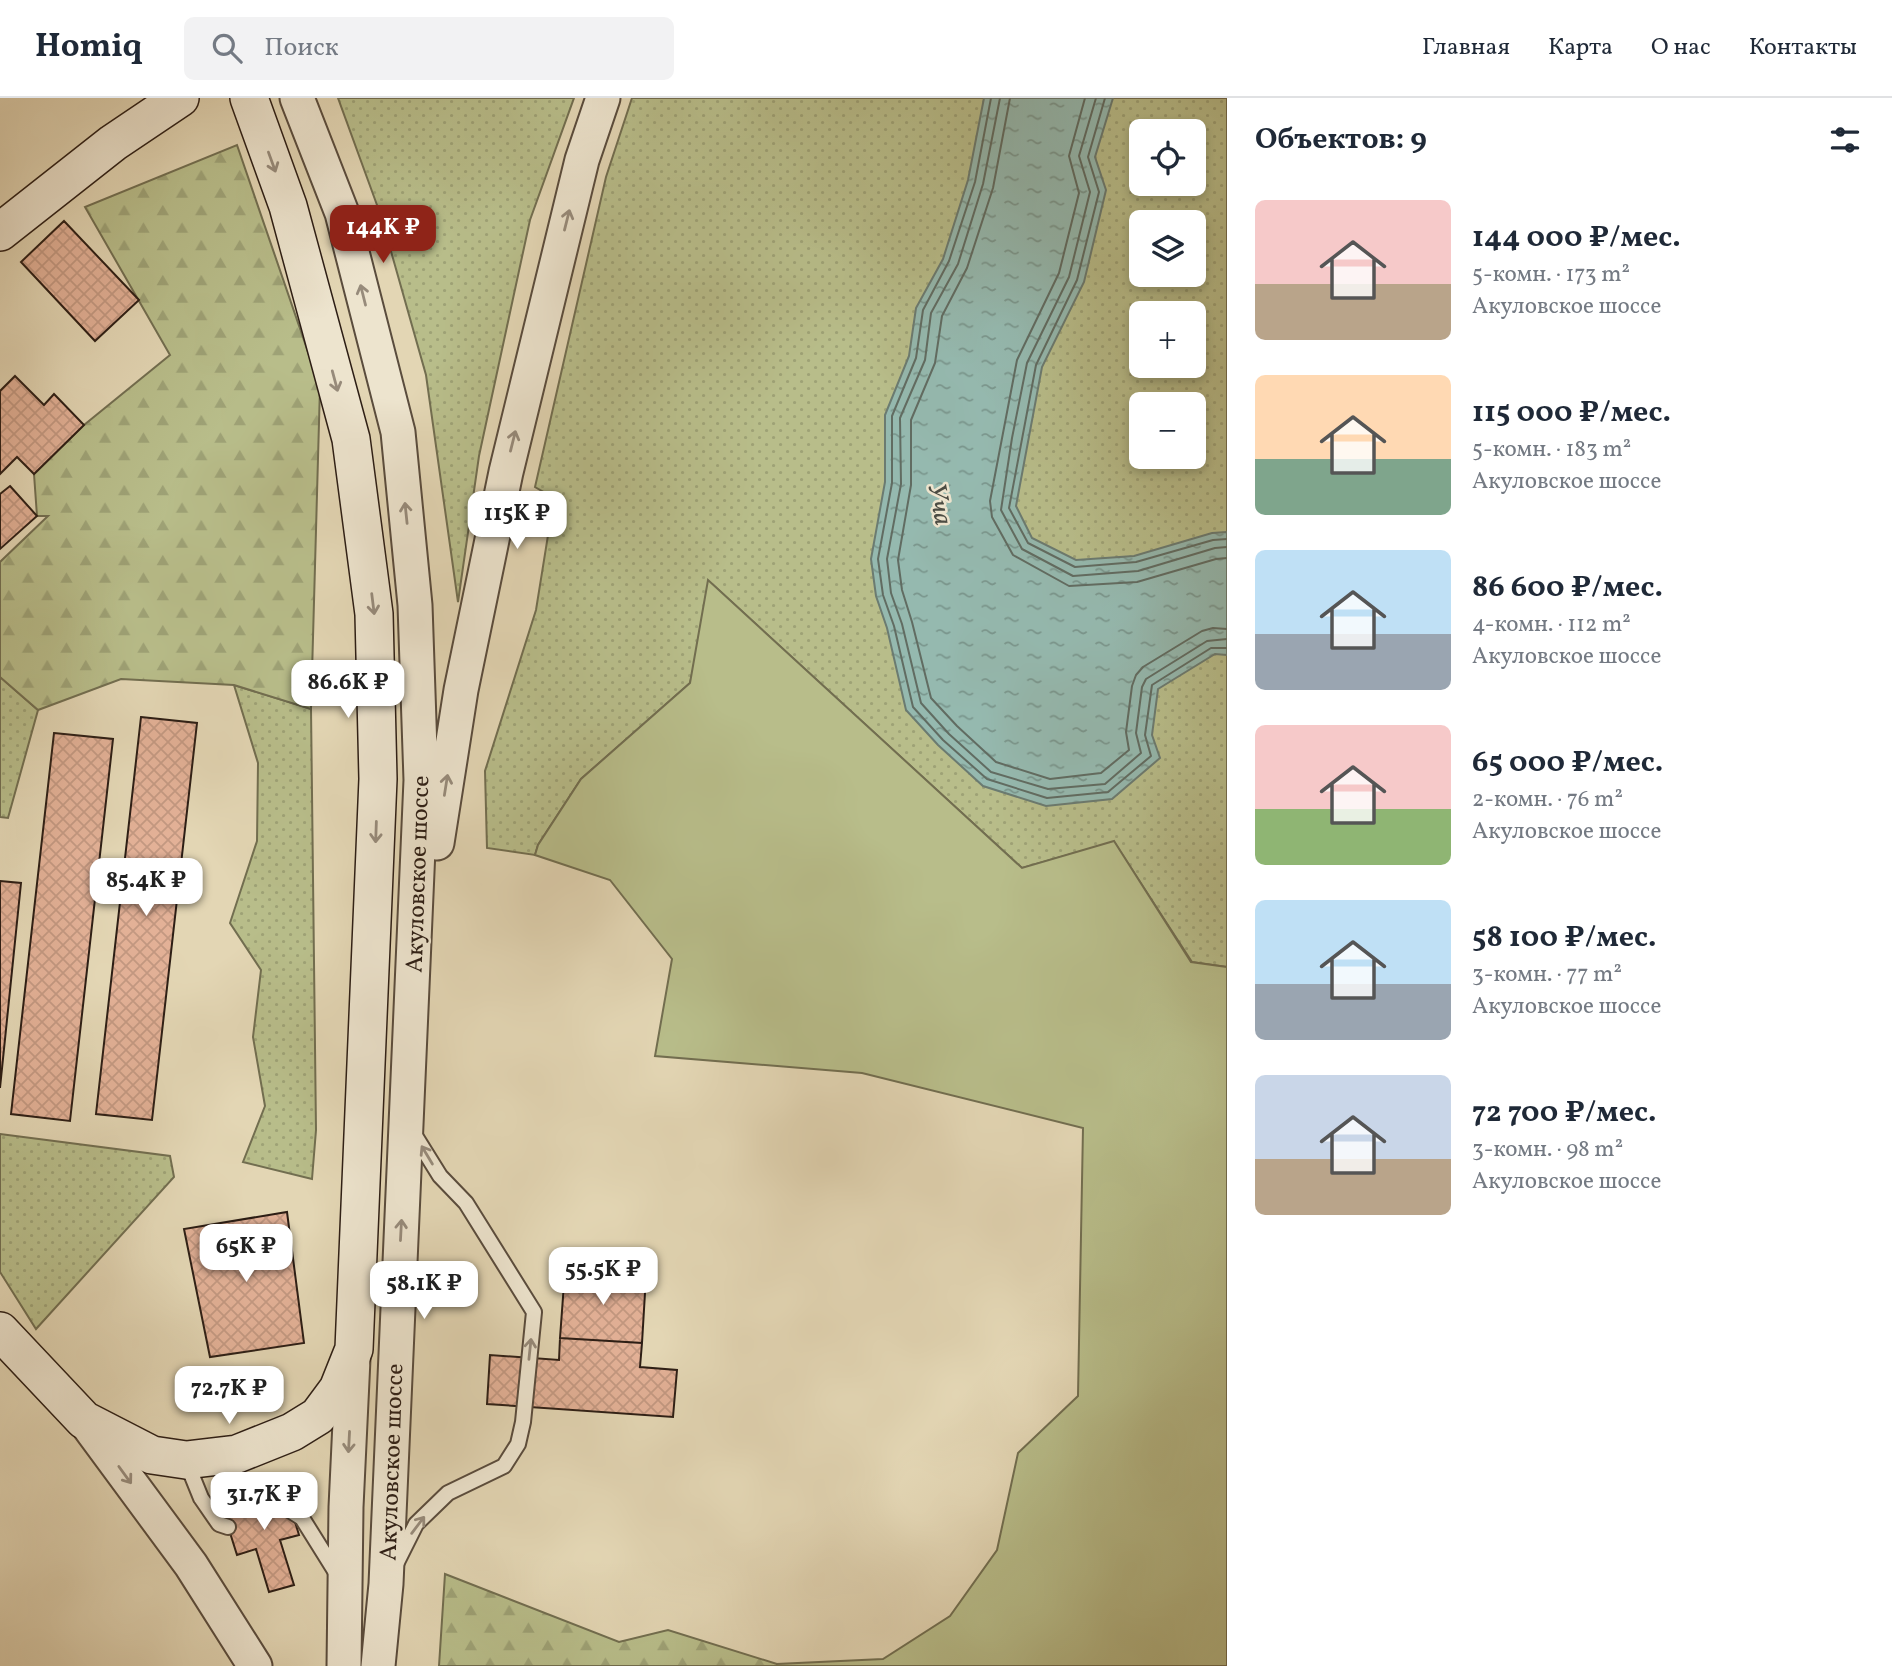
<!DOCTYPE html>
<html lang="ru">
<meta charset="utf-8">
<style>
body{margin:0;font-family:Vollkorn,serif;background:#f2f2f3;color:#1f2937;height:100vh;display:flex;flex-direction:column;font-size:26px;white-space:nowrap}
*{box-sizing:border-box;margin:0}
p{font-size:23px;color:#747a83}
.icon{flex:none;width:38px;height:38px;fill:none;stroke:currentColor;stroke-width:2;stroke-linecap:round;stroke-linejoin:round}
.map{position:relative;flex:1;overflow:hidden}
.details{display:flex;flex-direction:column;background:#fff;width:665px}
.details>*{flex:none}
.buttons{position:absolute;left:1129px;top:21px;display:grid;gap:14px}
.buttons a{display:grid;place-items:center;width:77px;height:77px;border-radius:10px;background:#fff;box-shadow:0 4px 10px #0003;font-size:35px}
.price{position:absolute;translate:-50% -60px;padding:0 16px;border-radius:14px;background:#fff;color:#222;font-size:23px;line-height:46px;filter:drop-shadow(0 2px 4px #0008)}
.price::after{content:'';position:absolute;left:50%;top:42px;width:21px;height:16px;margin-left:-10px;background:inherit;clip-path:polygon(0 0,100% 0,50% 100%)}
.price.selected{background:#8f2418;color:#fff}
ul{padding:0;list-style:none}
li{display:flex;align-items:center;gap:21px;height:175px;padding:0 28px}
li span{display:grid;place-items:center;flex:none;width:196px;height:140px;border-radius:10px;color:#555}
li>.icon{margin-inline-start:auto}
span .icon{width:84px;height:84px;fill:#fffc;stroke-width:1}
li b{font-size:30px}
h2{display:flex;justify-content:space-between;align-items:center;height:84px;padding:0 28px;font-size:30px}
header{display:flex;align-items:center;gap:42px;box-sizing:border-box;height:98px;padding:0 35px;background:#fff;border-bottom:2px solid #e0e1e3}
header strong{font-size:33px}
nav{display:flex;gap:38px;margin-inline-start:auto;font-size:24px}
.search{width:490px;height:63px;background:#f2f2f3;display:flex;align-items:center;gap:18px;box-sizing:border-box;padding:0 24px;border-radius:10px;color:#747a83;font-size:26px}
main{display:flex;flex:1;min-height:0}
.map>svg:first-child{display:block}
.grass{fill:url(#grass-dots);stroke:#726e50;stroke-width:2;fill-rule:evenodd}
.forest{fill:url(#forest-firs);stroke:#726e50;stroke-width:2}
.green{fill:#b8bd8a;stroke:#726e50;stroke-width:2}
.water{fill:url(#water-ripples);stroke:#6b7b71;stroke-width:2}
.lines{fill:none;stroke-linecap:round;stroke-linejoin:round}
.shore{stroke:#616c62;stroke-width:2}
.building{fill:url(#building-cross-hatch);stroke:#2d1e15;stroke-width:2}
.service-casing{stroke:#5a4c3d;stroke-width:18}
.tertiary-casing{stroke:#5a4c3d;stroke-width:37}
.secondary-casing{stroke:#2d1e15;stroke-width:40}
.service{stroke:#ede4ce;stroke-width:14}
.tertiary{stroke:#ede4ce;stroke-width:33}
.secondary{stroke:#ede4ce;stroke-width:37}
.oneway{stroke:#978b7b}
.labels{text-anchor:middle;stroke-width:5;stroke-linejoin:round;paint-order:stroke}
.street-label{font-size:24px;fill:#2d1e15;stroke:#ede4ce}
.water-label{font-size:26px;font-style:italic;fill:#4c4c43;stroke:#ede4ce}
</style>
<header>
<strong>Homiq</strong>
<div class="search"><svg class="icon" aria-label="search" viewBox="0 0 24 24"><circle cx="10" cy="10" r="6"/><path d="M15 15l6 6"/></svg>Поиск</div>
<nav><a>Главная</a><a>Карта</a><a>О нас</a><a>Контакты</a></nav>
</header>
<main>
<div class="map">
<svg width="1227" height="1568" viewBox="0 0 1227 1568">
<defs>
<pattern id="grass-dots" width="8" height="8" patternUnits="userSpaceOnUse" patternTransform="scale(1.75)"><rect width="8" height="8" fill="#b8bd8a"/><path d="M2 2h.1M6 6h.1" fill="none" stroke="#9ea276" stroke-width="1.8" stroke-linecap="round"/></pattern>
<pattern id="forest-firs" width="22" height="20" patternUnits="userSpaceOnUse" patternTransform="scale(1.75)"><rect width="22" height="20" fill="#b8bd8a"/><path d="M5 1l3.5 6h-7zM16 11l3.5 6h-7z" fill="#9ea276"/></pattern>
<pattern id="water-ripples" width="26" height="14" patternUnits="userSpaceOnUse" patternTransform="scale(1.75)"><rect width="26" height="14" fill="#95b9af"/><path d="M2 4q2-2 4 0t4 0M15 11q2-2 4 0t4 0" fill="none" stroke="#7a968d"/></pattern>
<pattern id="building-cross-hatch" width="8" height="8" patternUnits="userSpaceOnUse" patternTransform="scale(1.75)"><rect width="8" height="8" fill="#e3b197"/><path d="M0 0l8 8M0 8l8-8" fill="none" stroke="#c39881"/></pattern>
</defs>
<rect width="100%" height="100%" fill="#e3d6b4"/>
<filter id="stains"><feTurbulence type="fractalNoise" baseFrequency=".00286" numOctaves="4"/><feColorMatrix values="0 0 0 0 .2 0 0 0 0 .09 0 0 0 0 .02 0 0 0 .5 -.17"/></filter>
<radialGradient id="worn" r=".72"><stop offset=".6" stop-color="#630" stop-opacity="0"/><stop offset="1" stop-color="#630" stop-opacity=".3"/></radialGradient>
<path class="grass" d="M338,0h236l-44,122 -51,236 -21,146 -32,-227 -45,-159z
M632,0h595v869l-35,-5 -78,-120 -92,26 -309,-283 -23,98 -109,96 -43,66 -3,10 -48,-7 -2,-77 51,-161 18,-112 -19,-11 71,-310zM1141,33h53v53h-53zM1141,124h53v53h-53zM1141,215h53v53h-53zM1141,306h53v53h-53z
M0,579l38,33 -30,108 -8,-1z
M234,587l77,24 5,421 -4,49 -69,-17 22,-56 -12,-69 8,-67 -31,-47 27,-82 1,-78z
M0,1036l170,22 4,21 -138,152 -36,-57z"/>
<path class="forest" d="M237,47l83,242 -9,322 -77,-24 -113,-6 -83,31 -38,-33v-115l48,-46h-11l-3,-42 50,-49 86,-70 -85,-148z
M445,1476l174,68 49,-12 109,34v2h-338z"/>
<path class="green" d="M708,482l314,288 92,-27 77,121 36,5v699h-450v-2l106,-5 67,-43 47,-66 21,-97 60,-57 5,-268 -221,-55 -207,-17 17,-97 -62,-79 -75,-25 3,-10 43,-66 109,-96z"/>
<path class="water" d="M984,0h129l-18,59 11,33 -22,92 -42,85 -26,139 16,32 44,22 58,-4 78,-23 15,-1v123l-12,-1 -57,35 -6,46 8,23 -48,41 -66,7 -63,-20 -45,-41 -32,-35 -19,-82 -11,-32 -5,-37 14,-77v-67l24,-59 7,-48 27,-49 25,-79z"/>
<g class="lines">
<path class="shore" d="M991,0l-16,84 -26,79 -26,49 -7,48 -24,58v67l-14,76 5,36 11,31 19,81 30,33 44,39 60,19 61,-6 43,-36 -6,-21 7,-50 59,-37h16
M1000,0l-17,86 -25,80 -27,49 -6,47 -25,58 1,66 -14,75 4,34 11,31 19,79 28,31 42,38 57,17 57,-5 36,-31 -5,-20 6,-46 4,-8 61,-38 20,-2
M1010,0l-17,90 -26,80 -25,48 -7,47 -24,57v65l-13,75 4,30 10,32 19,76 26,28 39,36 54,17 51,-6 28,-23 -3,-18 6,-46 4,-11 7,-8 59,-36 11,-3 14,1
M1085,0l-16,58 10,37 -20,80 -42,87 -27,141 2,16 21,38 56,31 68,-4 79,-23 11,-1
M1096,0l-17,58 11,36 -21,85 -42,86 -15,75 -11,72 21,39 51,27 65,-5 77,-23 12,-1
M1105,0l-17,59 11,35 -22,88 -41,85 -27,143 19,35 47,24 61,-5 77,-22 14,-1"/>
</g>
<path class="building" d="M64,123l75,79 -44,41 -74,-79z
M15,278l29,29 10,-11 30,31 -50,49 -17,-17 -17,17v-83z
M10,388l27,30 -37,33v-55z
M141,619l56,6 -45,397 -56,-6z
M54,635l59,6 -43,382 -59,-7z
M0,783l21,2 -21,205z
M287,1114l17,131 -94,14 -26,-128z
M565,1172l81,6 -4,67 -82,-5z
M560,1240l82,5 -2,24 37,3 -4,47 -186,-13 3,-49 69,5z
M284,1387l15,50 -19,5 14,45 -25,7 -13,-43 -19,6 -16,-51z"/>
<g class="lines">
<defs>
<path id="service" d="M186,1363l15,37 18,26 9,3
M291,1413l11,7 35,56
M396,1466l20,-40 32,-31 56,-27 14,-22 5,-22 11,-110 -68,-109 -26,-27 -28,-45"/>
<path id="tertiary" d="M297,0l45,115 56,219 17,173 6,175 -35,804 -8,82
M437,745l24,-153 45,-218 76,-312 21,-62
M84,1322l107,145 64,101
M344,1568l2,-159 7,-148"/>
<path id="secondary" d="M0,134l113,-89 67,-45
M0,1233l84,89 68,35 34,5 51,-6 55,-22 26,-16 20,-27 16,-40 24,-570 -4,-165 -23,-175 -63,-233 -39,-108"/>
</defs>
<use href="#service" class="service-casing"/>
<use href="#tertiary" class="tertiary-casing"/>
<use href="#secondary" class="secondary-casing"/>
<use href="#service" class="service"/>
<use href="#tertiary" class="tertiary"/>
<use href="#secondary" class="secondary"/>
</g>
<defs><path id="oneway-shaft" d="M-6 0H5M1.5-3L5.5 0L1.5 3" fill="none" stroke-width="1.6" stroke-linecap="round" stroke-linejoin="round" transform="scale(1.75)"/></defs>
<g class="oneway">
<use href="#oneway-shaft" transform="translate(272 64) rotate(70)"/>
<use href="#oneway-shaft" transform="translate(567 122) rotate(-76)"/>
<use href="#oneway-shaft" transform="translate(363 197) rotate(-104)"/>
<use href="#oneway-shaft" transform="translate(335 283) rotate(75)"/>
<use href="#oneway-shaft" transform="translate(513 343) rotate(-76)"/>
<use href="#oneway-shaft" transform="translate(406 415) rotate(-96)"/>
<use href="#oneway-shaft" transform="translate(373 506) rotate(83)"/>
<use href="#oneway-shaft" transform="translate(446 687) rotate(-81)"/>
<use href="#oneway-shaft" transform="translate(376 734) rotate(92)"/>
<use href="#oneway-shaft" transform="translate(427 1057) rotate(-121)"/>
<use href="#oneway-shaft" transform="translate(401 1132) rotate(-87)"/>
<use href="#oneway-shaft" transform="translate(530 1251) rotate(-84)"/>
<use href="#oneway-shaft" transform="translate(349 1344) rotate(93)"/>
<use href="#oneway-shaft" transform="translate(125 1377) rotate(54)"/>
<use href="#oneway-shaft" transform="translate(418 1427) rotate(-53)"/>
</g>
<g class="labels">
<g class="street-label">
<text transform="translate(417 776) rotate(-88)" y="8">Акуловское шоссе</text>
<text transform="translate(391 1364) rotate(-88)" y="8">Акуловское шоссе</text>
</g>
<g class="water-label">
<text transform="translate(941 406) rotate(79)" y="9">Уча</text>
</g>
</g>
<rect width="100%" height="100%" filter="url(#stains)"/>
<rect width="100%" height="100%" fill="url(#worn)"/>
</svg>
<div class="buttons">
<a><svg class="icon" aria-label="locate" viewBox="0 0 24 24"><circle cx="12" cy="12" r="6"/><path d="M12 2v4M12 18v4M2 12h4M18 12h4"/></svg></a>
<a><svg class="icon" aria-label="layers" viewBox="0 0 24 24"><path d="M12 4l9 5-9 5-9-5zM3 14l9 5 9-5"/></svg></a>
<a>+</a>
<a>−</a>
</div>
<b class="price selected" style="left:383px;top:167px">144K ₽</b>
<b class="price" style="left:517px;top:453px">115K ₽</b>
<b class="price" style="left:348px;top:622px">86.6K ₽</b>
<b class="price" style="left:146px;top:820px">85.4K ₽</b>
<b class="price" style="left:246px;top:1186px">65K ₽</b>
<b class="price" style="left:603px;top:1209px">55.5K ₽</b>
<b class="price" style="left:424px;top:1223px">58.1K ₽</b>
<b class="price" style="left:229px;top:1328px">72.7K ₽</b>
<b class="price" style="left:264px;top:1434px">31.7K ₽</b>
</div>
<section class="details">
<h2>Объектов: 9<svg class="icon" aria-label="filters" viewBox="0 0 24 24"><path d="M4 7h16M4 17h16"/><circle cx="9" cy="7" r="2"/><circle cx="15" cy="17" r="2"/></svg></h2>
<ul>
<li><span style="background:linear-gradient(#f6c9c9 60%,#b9a48a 0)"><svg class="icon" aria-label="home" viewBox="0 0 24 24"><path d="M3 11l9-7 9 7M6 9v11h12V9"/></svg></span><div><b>144 000 ₽/мес.</b><p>5-комн. · 173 m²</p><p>Акуловское шоссе</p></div></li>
<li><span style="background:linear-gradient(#ffd9b3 60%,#7fa58c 0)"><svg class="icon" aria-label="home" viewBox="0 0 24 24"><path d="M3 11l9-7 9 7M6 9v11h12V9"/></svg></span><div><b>115 000 ₽/мес.</b><p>5-комн. · 183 m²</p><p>Акуловское шоссе</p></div></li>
<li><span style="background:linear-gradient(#bfe0f5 60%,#9aa5b1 0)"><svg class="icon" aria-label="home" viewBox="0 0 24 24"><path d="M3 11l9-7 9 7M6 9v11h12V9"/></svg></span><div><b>86 600 ₽/мес.</b><p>4-комн. · 112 m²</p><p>Акуловское шоссе</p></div></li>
<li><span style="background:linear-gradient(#f6c9c9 60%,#8fb573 0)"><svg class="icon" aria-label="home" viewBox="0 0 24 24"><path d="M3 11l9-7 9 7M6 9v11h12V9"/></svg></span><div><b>65 000 ₽/мес.</b><p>2-комн. · 76 m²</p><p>Акуловское шоссе</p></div></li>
<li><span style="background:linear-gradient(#bfe0f5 60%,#9aa5b1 0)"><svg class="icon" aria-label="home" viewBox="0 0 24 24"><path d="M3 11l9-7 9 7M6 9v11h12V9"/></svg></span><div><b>58 100 ₽/мес.</b><p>3-комн. · 77 m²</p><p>Акуловское шоссе</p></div></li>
<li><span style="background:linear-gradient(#c9d6e8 60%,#b9a48a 0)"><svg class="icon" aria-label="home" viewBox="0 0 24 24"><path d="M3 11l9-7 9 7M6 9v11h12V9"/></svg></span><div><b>72 700 ₽/мес.</b><p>3-комн. · 98 m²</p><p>Акуловское шоссе</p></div></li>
</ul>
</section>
</main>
